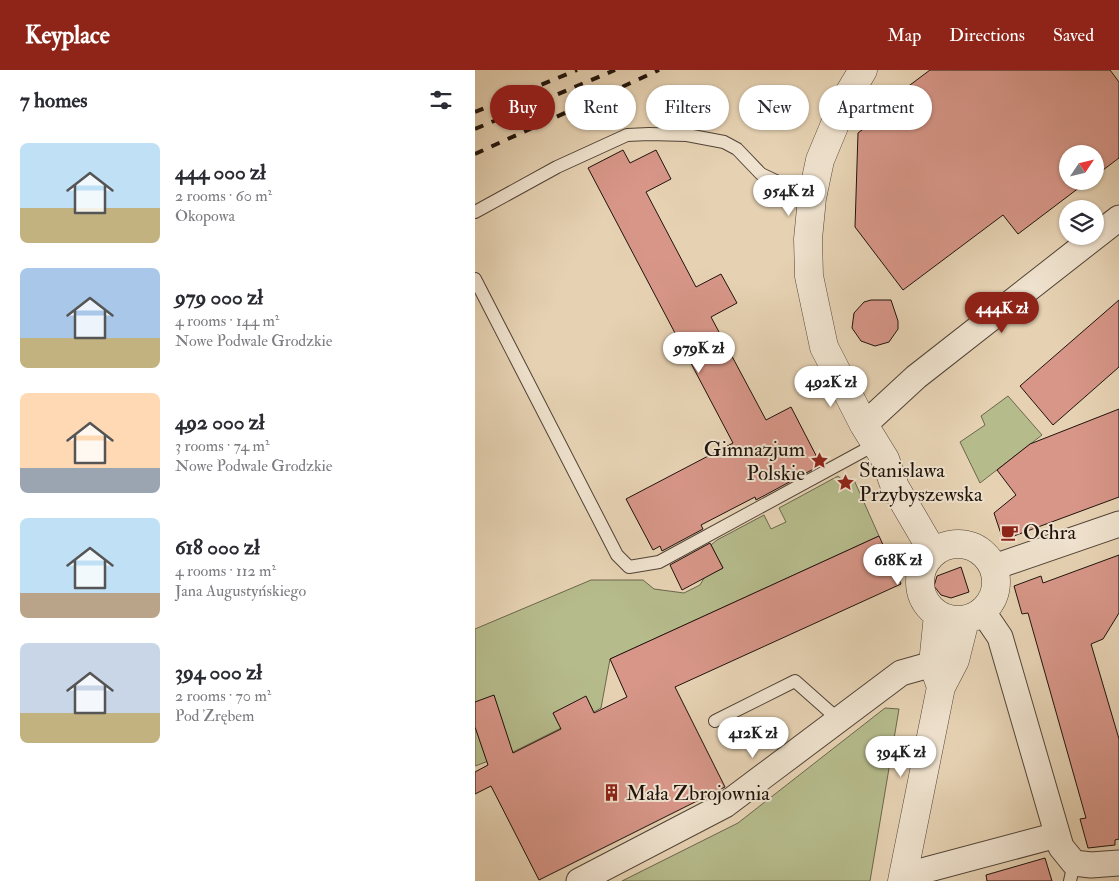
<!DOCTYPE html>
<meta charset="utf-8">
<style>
body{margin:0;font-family:"IM FELL Double Pica",serif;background:#f7f7f7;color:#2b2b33;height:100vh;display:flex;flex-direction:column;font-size:19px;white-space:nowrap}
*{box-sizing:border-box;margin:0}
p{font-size:16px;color:#7c7c81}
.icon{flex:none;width:28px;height:28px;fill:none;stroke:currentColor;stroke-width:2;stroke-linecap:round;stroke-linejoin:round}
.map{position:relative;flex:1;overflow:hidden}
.panel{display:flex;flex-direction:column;background:#fff;width:475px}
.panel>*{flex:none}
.top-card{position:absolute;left:15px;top:15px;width:475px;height:45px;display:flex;gap:10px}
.needle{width:32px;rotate:55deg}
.buttons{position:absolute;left:584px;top:75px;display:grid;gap:10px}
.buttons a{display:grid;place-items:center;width:45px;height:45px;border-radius:50%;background:#fff;box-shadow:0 1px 4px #0004;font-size:25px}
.price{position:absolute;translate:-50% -42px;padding:0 11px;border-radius:18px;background:#fff;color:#222;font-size:16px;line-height:32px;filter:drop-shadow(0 1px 2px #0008)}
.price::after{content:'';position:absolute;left:50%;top:30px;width:15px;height:11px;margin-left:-8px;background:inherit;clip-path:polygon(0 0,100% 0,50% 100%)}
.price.selected{background:#8f2418;color:#fff}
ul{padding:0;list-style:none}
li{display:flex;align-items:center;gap:15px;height:125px;padding:0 20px}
li span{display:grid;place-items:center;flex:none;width:140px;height:100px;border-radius:8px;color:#555}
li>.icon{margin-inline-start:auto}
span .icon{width:60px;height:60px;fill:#fffc;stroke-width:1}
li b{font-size:21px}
h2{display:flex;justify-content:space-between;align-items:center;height:60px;padding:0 20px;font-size:21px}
.chip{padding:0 18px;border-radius:22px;background:#fff;box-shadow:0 1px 4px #0004;font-size:18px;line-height:45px}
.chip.selected{background:#8f2418;color:#fff}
header{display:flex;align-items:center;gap:30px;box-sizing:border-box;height:70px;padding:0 25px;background:#8f2418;color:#fff}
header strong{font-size:24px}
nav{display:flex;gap:28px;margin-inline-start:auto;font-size:18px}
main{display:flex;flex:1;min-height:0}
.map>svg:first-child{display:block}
.green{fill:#b6bb8c;stroke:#6a674c}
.building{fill:#d79688;stroke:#1f130c}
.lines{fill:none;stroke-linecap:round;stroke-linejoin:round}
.service-casing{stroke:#514336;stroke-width:14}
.minor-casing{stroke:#514336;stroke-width:27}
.tertiary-casing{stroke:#514336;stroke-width:29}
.service{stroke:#efe2ce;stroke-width:12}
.minor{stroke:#efe2ce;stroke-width:25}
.tertiary{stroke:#efe2ce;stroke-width:28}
.rail{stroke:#1f130c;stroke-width:4;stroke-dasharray:9 9;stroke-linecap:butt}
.labels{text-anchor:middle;stroke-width:4;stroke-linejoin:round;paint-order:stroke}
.poi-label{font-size:21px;fill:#1f130c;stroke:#efe2ce;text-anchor:start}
</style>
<header>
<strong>Keyplace</strong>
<nav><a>Map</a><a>Directions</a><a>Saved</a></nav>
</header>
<main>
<section class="panel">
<h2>7 homes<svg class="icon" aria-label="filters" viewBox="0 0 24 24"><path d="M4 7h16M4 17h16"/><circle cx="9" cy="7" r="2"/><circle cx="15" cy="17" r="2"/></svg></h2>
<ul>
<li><span style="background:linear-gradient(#bfe0f5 65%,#c2b280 0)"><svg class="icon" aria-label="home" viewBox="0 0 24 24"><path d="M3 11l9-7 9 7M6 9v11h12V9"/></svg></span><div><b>444 000 zł</b><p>2 rooms · 60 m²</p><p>Okopowa</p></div></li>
<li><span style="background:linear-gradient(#a9c7e8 70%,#c2b280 0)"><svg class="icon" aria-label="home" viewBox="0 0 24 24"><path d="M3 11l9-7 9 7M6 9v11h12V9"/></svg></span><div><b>979 000 zł</b><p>4 rooms · 144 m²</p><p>Nowe Podwale Grodzkie</p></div></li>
<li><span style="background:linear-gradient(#ffd9b3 75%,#9aa5b1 0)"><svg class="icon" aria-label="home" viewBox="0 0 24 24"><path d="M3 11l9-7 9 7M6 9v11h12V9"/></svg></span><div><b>492 000 zł</b><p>3 rooms · 74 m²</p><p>Nowe Podwale Grodzkie</p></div></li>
<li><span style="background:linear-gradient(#bfe0f5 75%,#b9a48a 0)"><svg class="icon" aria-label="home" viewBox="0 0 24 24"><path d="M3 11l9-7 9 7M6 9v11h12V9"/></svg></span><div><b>618 000 zł</b><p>4 rooms · 112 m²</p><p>Jana Augustyńskiego</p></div></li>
<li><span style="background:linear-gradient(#c9d6e8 70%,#c2b280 0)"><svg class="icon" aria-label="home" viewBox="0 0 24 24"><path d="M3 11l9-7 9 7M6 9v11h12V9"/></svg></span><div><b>394 000 zł</b><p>2 rooms · 70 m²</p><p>Pod Zrębem</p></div></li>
</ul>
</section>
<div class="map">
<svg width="644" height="811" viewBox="0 0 644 811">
<rect width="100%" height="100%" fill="#e6d2b3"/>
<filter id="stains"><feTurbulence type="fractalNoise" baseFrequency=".004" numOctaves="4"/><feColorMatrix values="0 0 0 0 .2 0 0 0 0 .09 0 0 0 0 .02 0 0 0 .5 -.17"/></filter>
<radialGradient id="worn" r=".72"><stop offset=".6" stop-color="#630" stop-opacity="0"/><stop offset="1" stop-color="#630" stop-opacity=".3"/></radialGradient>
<path class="green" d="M533,326l34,39 -62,48 -20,-41 25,-17 -4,-9z
M363,406l8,7 8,-3 25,56 -269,123 -9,49 -7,4 -8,-15 -33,16 8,15 -48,24 -38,14v-137l116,-49h52l11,9 30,4 16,-8 4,-7 19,-10 -12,-23 6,-5 47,-25 7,14 15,-7 -7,-14z
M410,638l14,1 -29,172h-248l116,-58z"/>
<path class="building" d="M455,0h180l9,12v76l-24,18v-22h-28v27h21l-70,53 -15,-19 -100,75 -48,-63 3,-94 48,-36 -4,-6z
M148,80l7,13 26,-13 15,29 -25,13 50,95 25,-13 16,29 -26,14 55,103 25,-13 30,58 -65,35 -1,-3 -54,28 2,4 -41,22 -2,-5 -7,4 -27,-51 107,-56 -145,-275z
M396,230h20l7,21v8l-9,13 -14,4 -14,-5 -9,-13 2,-15 10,-11z
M644,230v67l-66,58 -33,-39z
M644,339v88l-116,43 -9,-27 22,-18 -19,-25 33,-26z
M404,466l22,48 -226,103 50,100 -186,93 -48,-94 -16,8v-22l13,-7 -13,-38v-25l19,-7 19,58 48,-24 -8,-16 33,-17 8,17 33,-16 -17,-38z
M235,473l13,25 -41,22 -12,-25z
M644,485v58l-16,26 -12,5 28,95v100l-4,1v5l-27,3 -8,-29 6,-1 -58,-205 -6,1 -8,-28 27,-10 2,7z
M486,497l8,25 -18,6 -10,-3 -7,-9 3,-10z
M570,788l7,23h-65l-1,-6z"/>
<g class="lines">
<defs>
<path id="service" d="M0,142l82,-45 70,-32 22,-1 38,1 37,7 13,7 24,25 51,24
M0,209l142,276 12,12 30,-5 217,-118
M240,651l80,-40 44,39
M595,811l4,-18"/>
<path id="minor" d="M389,355l52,-48 203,-159
M519,497l125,-43
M508,542l17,25 61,210 13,16 17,2 28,-2
M428,806l154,-41
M104,811l146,-76 176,-132 32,-9"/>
<path id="tertiary" d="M388,0l-18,30 -25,60 -8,38 -4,41 1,37 15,71 40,78 21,34 10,28 38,65
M445 512a38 38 0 1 1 76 0a38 38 0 1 1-76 0Z
M463,545l-5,49 8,23
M427,811l39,-194 14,-27 10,-40"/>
</defs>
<use href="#service" class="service-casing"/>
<use href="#minor" class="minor-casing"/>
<use href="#tertiary" class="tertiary-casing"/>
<use href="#service" class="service"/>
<use href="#minor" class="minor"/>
<use href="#tertiary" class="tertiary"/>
<path class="rail" d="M0,42l102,-42
M0,59l140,-59
M0,84l184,-84"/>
</g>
<defs>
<symbol id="sight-bare" viewBox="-9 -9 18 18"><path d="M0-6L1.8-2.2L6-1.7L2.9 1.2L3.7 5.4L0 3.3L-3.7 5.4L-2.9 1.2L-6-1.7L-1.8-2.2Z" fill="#8f2418" stroke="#efe2ce" stroke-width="2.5" paint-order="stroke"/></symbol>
<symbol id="cafe-bare" viewBox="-9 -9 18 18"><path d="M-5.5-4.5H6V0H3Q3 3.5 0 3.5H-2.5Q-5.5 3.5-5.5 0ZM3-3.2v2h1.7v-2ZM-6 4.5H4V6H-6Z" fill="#8f2418" stroke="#efe2ce" stroke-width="2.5" paint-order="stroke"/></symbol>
<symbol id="building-bare" viewBox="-9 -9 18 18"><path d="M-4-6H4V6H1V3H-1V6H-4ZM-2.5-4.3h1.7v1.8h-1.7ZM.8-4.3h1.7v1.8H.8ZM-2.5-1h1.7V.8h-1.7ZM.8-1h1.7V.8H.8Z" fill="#8f2418" stroke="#efe2ce" stroke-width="2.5" paint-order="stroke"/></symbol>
</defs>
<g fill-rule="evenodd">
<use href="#sight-bare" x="332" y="378" width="25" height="25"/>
<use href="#sight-bare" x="358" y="400" width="25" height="25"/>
<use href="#cafe-bare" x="522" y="450" width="25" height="25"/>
<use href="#building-bare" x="124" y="710" width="25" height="25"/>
</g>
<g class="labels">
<g class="poi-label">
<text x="330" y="386" text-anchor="end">Gimnazjum<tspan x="330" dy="24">Polskie</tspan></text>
<text x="384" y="407">Stanislawa<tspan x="384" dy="24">Przybyszewska</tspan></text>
<text x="548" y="469">Ochra</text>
<text x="151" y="730">Mała Zbrojownia</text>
</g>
</g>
<rect width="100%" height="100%" filter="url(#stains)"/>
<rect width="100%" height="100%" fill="url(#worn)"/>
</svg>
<div class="buttons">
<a><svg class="needle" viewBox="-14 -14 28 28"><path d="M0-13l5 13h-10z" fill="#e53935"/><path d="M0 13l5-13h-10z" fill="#7c7c81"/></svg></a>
<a><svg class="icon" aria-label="layers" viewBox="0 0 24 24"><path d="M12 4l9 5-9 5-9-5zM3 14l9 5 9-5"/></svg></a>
</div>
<b class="price" style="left:314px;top:147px">954K zł</b>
<b class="price selected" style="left:527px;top:264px">444K zł</b>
<b class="price" style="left:224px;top:304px">979K zł</b>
<b class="price" style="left:356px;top:338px">492K zł</b>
<b class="price" style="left:423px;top:516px">618K zł</b>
<b class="price" style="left:278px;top:689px">412K zł</b>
<b class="price" style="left:426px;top:708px">394K zł</b>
<div class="top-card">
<a class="chip selected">Buy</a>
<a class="chip">Rent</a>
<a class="chip">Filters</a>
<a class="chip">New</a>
<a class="chip">Apartment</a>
</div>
</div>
</main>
